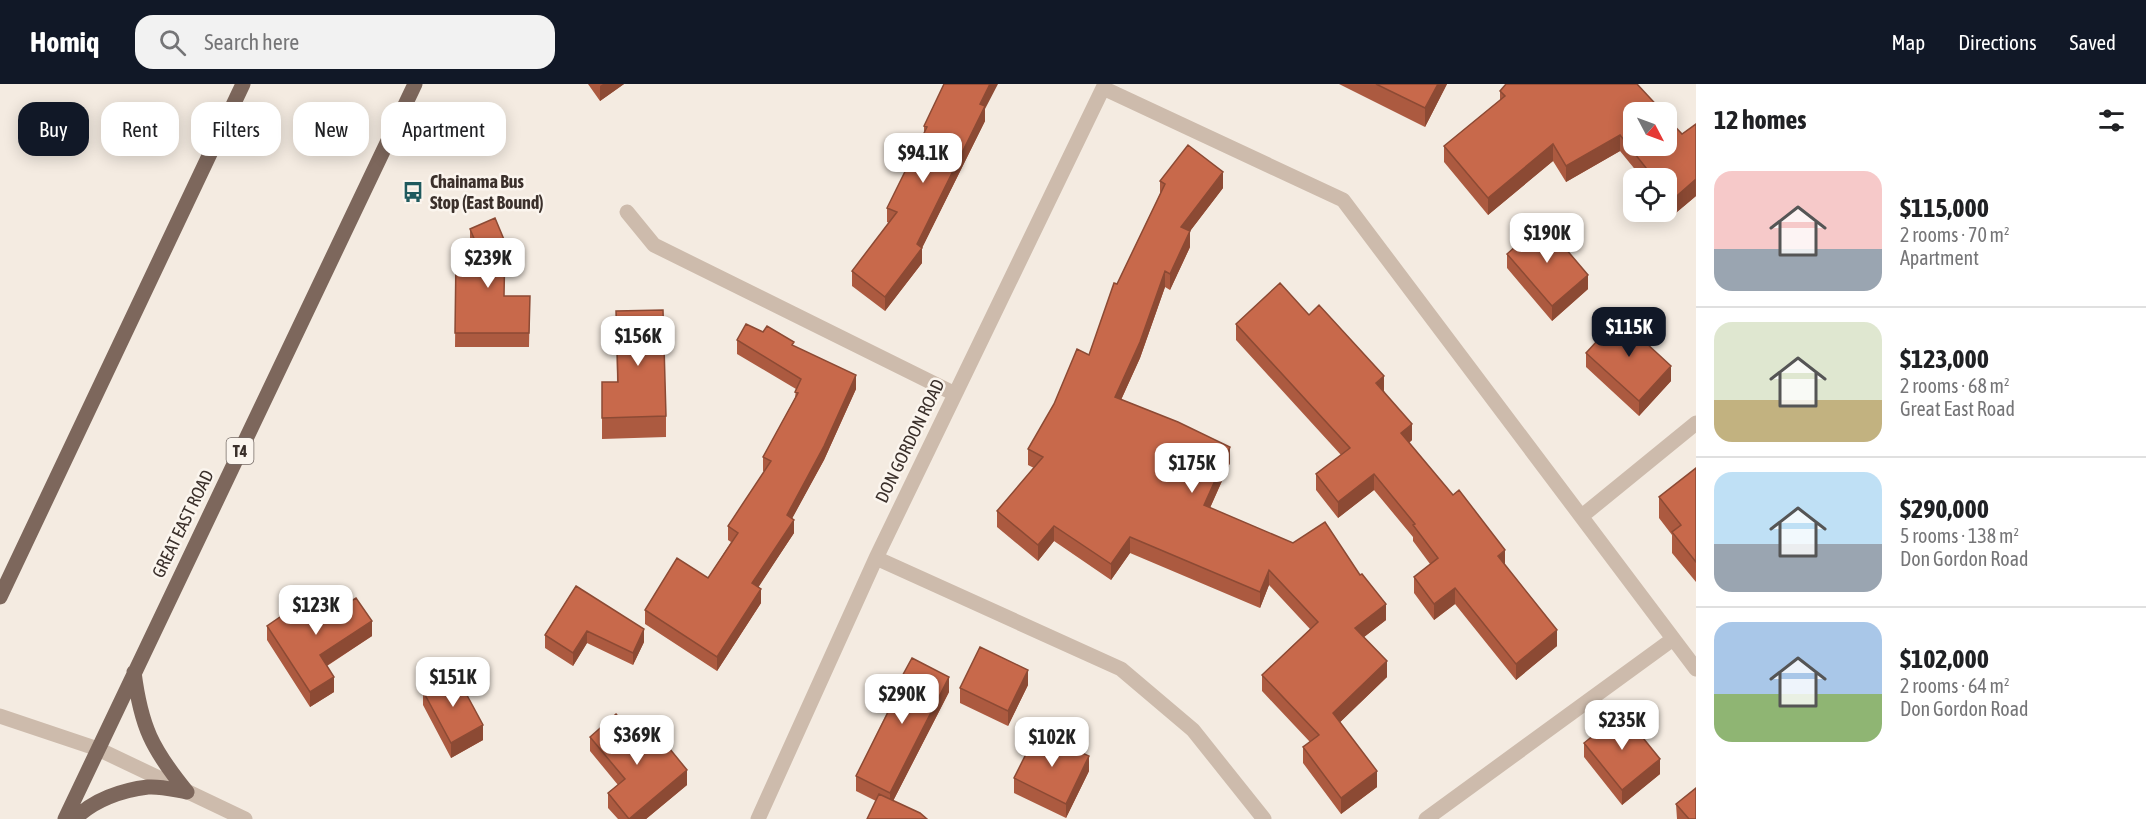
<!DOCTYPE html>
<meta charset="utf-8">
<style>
body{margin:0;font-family:"Asap Condensed",sans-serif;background:#f2f2f2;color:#202124;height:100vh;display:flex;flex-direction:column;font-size:22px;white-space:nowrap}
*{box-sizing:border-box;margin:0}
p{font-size:20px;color:#757577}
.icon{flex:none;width:33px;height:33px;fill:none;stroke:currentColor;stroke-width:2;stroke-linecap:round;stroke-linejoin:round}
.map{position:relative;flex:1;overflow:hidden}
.drawer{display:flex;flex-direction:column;background:#fff;width:450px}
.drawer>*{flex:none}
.top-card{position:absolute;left:18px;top:18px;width:570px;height:54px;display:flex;gap:12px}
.needle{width:39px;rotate:131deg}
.controls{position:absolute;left:1623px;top:18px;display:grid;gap:12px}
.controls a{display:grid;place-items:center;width:54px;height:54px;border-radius:12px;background:#fff;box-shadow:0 3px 15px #0003;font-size:30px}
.price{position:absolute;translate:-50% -51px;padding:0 14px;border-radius:12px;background:#fff;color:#222;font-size:20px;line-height:39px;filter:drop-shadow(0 2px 3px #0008)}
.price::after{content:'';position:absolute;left:50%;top:36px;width:18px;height:14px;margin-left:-9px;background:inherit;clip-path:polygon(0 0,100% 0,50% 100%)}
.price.active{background:#111827;color:#fff}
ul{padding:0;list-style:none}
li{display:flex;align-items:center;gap:18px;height:150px;padding:0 18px}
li+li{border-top:2px solid #e0e0e0}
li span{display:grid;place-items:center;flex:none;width:168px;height:120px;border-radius:18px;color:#555}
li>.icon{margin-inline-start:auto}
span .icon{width:72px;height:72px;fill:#fffc;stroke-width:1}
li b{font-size:26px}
h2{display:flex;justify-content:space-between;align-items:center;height:72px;padding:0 18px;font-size:26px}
.tag{padding:0 21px;border-radius:18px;background:#fff;box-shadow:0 3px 15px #0003;font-size:21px;line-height:54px}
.tag.active{background:#111827;color:#fff}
header{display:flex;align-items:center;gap:36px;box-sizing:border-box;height:84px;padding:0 30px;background:#111827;color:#fff}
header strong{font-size:28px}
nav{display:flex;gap:33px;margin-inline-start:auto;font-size:21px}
.search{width:420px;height:54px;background:#f2f2f2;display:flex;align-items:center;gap:15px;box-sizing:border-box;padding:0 21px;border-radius:18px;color:#757577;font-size:22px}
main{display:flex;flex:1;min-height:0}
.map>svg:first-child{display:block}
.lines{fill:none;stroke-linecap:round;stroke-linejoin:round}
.minor{stroke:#cdbbac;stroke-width:15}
.primary{stroke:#7d675c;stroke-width:15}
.wall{fill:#ac5a40}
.shaded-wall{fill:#8c4a34}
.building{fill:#c8694b;stroke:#8c4a34;stroke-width:1.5}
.labels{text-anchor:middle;stroke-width:5;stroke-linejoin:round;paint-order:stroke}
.shield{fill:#fbf5ee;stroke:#756b66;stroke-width:1.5}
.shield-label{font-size:16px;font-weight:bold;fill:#3b302b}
.poi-label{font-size:18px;font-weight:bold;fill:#3b302b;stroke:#fbf5ee;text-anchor:start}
.street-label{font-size:18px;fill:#3b302b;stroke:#fbf5ee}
</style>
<header>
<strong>Homiq</strong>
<div class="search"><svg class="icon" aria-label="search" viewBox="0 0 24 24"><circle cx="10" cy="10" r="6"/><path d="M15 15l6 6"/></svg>Search here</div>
<nav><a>Map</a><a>Directions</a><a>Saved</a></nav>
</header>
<main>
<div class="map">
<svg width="1696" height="735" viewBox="0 0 1696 735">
<rect width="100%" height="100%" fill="#f4ebe1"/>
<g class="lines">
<path class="minor" d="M1103,4l240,112 353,469
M627,128l27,33 301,149
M1582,432l114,-93
M876,474l245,111 72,61 71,89
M0,632l98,33 147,70
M758,735l118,-261 229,-474
M1426,735l247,-180"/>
<path class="primary" d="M0,513l243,-513
M134,588c7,55 18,77 53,120
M65,735l350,-735
M75,735c18,-19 47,-29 73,-32 13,-1 27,3 39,5"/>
</g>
<path class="wall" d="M588,0h36l-24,17z
M1339,0h108l-22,43z
M1500,7l182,43 14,-10v72l-25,21 -5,-6v-33h-24l-22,-27 -54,31 -13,-21 -65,54 -44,-53v-16l56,-46z
M985,25v12l-63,127v15l-37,48 -33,-25v-15l37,-48 -2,-1v-14l37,-75v-7z
M1160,97l63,7 -33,43v16l-20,43 -5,-3 -25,71 -19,42 109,63 -20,45 176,112 -22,17 23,40 -47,45 37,65 -36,27 -38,-51v-16l7,-5 -48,-51v-16l48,-46 -41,-44 -9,23 -130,-55 -19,27 -57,-39 -16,20 -41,-34v-16l37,-43 -6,-3v-16l61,-94 28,-71 43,-90z
M470,145l34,67h26l-1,51h-74l1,-90h20l-6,-14z
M1507,170l81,35 -36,32 -45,-53z
M616,227l50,105v21l-64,2v-57h15z
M1309,231l75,76 28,49 -3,3 96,122 52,81 -41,34 -61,-76 -21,16 -20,-27v-16l16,-13 -17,-23v-4l-39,-47 -36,28 -22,-28v-16l25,-19 -105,-115v-16z
M737,256l57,6 62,43 -32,71 -32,58 2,15 -36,54 3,16 -44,68 -72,-47v-14l63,-32 23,-36 -3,-2v-14l37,-55h-2v-14l32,-59 1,-9 -59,-35z
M1586,269l85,28 -32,35 -53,-49z
M1696,384v114l-24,-29v-18l-13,-17v-21z
M576,502l68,56 -11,23 -46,-22 -14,23 -28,-18v-13z
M329,531l43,21 -45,30 7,26 -24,15 -43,-67v-14z
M1028,601l-20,41 -48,-23v-15z
M423,607l60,49 -32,18 -28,-53z
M949,608l-56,109h-17l-20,-10v-15l31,-63v-9z
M590,653l57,13 40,35 -41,34h-28l-10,-11v-15l10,-8 -28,-34z
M1584,659l76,31 -38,31 -38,-48z
M1089,687l-23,47 -52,-25v-15z
M1676,720l20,15h-19z"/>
<path class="shaded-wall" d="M603,0h21l-24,17v-15z
M990,0h8l-13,25v12l-63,127v15l-37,48v-14l32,-53 63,-140z
M1438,0h9l-22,43v-19z
M1620,51v16l-54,31v-16z
M1553,60v17l-65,54v-17z
M1223,88v16l-42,55v-16z
M1696,95v17l-25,21v-16z
M1190,147v16l-20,43v-16z
M1165,187v16l-25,71 -25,55v-16z
M1588,191v14l-36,32v-15z
M1671,282v15l-32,35v-15z
M856,291v14l-32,71 -37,68v-13z
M1384,292v16l-8,-9z
M1412,340v16l-11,9v-16z
M1230,363v16l-26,58v-16z
M1374,390v16l-36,28v-16z
M794,436v13l-42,64v-14z
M1054,442v15l-16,20v-16z
M1130,453v16l-19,27v-16z
M1505,466v17l-7,-11z
M1269,486v15l-9,23v-16z
M1455,504v16l-21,16v-16z
M761,505v14l-44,68v-14z
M1386,520v16l-31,24v-16z
M372,537v15l-52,34v-15z
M644,545v13l-11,23v-12z
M1557,546v16l-41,34v-16z
M587,547v12l-14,23v-13z
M1387,577v16l-54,52v-16z
M1028,586v15l-20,41v-15z
M334,593v15l-24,15v-15z
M949,593v15l-59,115v-14z
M483,641v15l-32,18v-15z
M1089,672v15l-23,47v-14z
M1660,675v15l-38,31v-15z
M687,686v15l-41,34h-17z
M1377,687v16l-36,27v-16z"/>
<path class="building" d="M944,0h46l-10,20 5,2 -68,138 5,4 -37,49 -33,-26 45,-59 -10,-4 40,-81 -3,-1z
M1376,0h62l-13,24z
M1506,0h131l26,28h-29v34h32v-29l16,17 14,-10v55l-25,22 -5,-7v-16h-12l-34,-43 -54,31 -13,-22 -65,54 -44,-52 61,-50 -5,-5z
M1188,61l35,27 -42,55 9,4 -20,43 -5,-3 -25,71 -25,55 63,25 52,25 -26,58 89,38 32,-21 35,53 2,-1 24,30 -31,24 32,33 -54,52 44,58 -36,27 -38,-51 16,-12 -57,-60 56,-53 -49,-52 -9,22 -130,-55 -19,27 -57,-38 -16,19 -41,-34 46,-54 -15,-8 26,-45 23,-55 12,6 25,-72 3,1 48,-100 -5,-3z
M495,134l10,24 -1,54h26l-1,37h-74l1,-76h26l-12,-28z
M1543,138l45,53 -36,31 -45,-52z
M1280,199l29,32 10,-10 65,71 -8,7 36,41 -11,9 52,62 6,-5 46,60 -7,6 59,74 -41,34 -61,-76 -21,16 -20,-27 24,-19 -25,-33 2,-1 -41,-50 -36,28 -22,-28 34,-26 -114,-124z
M663,226l3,106 -64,2v-36h16l-2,-71z
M1622,230l23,28 26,24 -32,35 -53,-48z
M746,240l17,8 4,-6 27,16 -2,3 64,30 -32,71 -37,69 7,5 -42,63 9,6 -44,68 -72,-47 32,-52 31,20 30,-45 -10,-7 43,-65 -8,-4 35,-64 -3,-1 6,-13 -64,-39z
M1696,384v94l-24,-30 9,-7 -22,-28z
M576,502l68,43 -11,24 -46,-22 -14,22 -28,-18z
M315,509l14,22 27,-17 16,23 -52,34 14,22 -24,15 -43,-66z
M980,563l48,23 -20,41 -48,-23z
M912,574l37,19 -59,116 -34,-17 35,-70 -4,-2z
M455,589l28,52 -32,18 -28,-52z
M1622,628l38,47 -38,31 -38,-47z
M616,630l31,36 14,-12 26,32 -58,49 -21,-26 17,-14 -35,-42z
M1037,648l52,24 -23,48 -52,-26z
M1696,704v31h-7l-13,-15z
M879,710l41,19 7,6h-60z"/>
<defs>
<symbol id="bus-bare" viewBox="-9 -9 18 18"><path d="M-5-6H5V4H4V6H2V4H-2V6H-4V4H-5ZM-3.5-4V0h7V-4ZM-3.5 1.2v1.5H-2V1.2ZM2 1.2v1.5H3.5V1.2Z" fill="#1f5a5e" stroke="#fbf5ee" stroke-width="2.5" paint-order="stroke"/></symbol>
</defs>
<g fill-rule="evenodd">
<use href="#bus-bare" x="398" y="93" width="30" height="30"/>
</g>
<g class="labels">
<rect class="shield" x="226.5" y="354" width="27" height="26" rx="4.5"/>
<g class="shield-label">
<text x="240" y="373">T4</text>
</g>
<g class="poi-label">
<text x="430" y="104">Chainama Bus<tspan x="430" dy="21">Stop (East Bound)</tspan></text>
</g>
<g class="street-label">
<text transform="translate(910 357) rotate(-64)" y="6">DON GORDON ROAD</text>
<text transform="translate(183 440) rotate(-64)" y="6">GREAT EAST ROAD</text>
</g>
</g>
</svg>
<div class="controls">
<a><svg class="needle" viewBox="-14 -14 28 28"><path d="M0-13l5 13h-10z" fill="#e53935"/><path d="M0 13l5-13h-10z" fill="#757577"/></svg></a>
<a><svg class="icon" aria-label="locate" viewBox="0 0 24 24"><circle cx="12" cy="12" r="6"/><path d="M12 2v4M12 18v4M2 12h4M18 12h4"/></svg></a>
</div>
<b class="price" style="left:923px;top:100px">$94.1K</b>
<b class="price" style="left:1547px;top:180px">$190K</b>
<b class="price" style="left:488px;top:205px">$239K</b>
<b class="price active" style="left:1629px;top:274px">$115K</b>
<b class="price" style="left:638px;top:283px">$156K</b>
<b class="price" style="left:1192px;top:410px">$175K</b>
<b class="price" style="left:316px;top:552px">$123K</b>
<b class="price" style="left:453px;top:624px">$151K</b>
<b class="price" style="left:902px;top:641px">$290K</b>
<b class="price" style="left:1622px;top:667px">$235K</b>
<b class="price" style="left:637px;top:682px">$369K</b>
<b class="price" style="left:1052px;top:684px">$102K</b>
<div class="top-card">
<a class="tag active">Buy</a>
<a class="tag">Rent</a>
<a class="tag">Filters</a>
<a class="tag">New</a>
<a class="tag">Apartment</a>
</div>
</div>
<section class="drawer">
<h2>12 homes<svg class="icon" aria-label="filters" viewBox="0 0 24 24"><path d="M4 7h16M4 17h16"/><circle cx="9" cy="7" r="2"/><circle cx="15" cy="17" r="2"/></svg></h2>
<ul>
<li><span style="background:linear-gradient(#f6c9c9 65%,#9aa5b1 0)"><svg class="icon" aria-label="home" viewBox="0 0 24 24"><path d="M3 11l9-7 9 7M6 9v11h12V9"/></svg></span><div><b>$115,000</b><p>2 rooms · 70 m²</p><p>Apartment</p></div></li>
<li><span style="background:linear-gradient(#dfe7d0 65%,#c2b280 0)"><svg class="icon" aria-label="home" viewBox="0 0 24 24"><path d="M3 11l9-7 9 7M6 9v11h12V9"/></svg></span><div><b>$123,000</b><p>2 rooms · 68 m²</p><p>Great East Road</p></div></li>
<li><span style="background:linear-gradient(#bfe0f5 60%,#9aa5b1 0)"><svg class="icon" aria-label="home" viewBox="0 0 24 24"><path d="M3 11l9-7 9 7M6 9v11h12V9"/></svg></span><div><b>$290,000</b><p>5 rooms · 138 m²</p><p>Don Gordon Road</p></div></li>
<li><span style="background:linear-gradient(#a9c7e8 60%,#8fb573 0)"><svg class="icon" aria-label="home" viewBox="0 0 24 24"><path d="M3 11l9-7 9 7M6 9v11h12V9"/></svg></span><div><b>$102,000</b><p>2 rooms · 64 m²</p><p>Don Gordon Road</p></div></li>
</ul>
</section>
</main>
